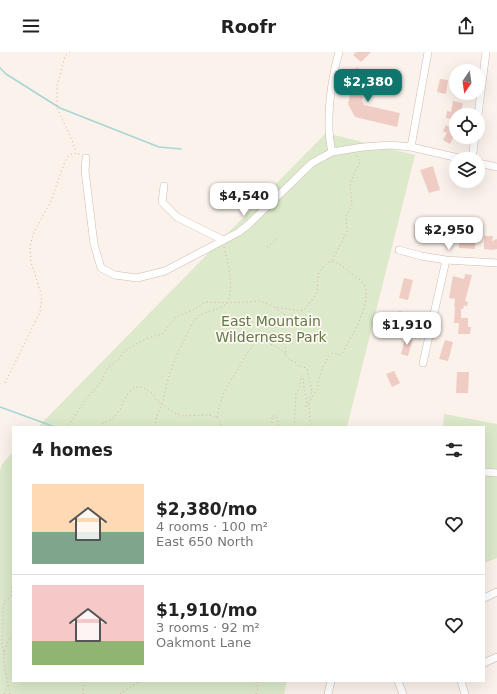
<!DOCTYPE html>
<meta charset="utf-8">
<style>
body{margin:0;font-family:"DejaVu Sans",sans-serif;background:#f6f6f6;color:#222;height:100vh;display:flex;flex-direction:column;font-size:15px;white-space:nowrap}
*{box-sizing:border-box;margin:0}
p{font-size:13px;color:#767676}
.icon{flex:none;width:22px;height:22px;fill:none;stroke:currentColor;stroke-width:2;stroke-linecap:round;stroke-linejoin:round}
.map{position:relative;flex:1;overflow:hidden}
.sheet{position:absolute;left:12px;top:374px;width:473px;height:256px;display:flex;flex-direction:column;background:#fff;border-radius:0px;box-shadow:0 4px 16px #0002}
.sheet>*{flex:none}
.needle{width:26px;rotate:193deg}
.controls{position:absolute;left:449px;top:12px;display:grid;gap:8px}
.controls a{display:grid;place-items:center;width:36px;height:36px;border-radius:50%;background:#fff;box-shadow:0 4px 16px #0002;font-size:20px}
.price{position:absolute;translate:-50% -34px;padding:0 9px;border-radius:8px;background:#fff;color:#222;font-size:13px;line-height:26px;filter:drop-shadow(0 1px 2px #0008)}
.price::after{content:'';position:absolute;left:50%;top:24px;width:12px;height:9px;margin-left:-6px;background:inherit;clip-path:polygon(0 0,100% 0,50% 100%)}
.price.active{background:#0f766e;color:#fff}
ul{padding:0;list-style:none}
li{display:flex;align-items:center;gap:12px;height:100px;padding:0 20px}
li+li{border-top:1px solid #e0e0e0}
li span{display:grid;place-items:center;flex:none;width:112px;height:80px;border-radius:0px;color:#555}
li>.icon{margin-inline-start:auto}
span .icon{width:48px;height:48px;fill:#fffc;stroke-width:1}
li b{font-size:17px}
h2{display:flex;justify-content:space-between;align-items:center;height:48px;padding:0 20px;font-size:17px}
header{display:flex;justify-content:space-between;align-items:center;height:52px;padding:0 20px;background:#fff;font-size:18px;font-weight:700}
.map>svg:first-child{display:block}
.green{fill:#dce9ca}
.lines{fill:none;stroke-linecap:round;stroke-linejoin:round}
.stream{stroke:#a7d6d4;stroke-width:1.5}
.building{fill:#efcdc5}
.minor-casing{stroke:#cfbbb3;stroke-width:8}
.path{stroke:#d5b0a7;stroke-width:1;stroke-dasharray:1 3;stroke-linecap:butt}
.minor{stroke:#fff;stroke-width:7}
.labels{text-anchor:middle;stroke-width:3.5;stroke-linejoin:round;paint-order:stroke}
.park-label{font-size:14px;fill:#607a48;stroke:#fef7f2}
</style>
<header><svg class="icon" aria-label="menu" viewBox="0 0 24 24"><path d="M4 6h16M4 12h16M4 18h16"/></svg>Roofr<svg class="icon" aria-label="share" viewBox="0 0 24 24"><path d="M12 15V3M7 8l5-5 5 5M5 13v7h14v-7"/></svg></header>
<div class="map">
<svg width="497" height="642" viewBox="0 0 497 642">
<rect width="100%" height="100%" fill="#fbf2eb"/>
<path class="green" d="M326,81l89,22 -68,272h-309z
M444,362l53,10v134l-13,5v-136h-41z
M13,400v229h274l-3,13h-284v-223l2,-7z"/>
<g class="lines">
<path class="stream" d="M0,16l6,6 54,34 99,39 22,2
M0,355l55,20"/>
</g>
<path class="building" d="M356,0h15l-10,10 -8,-7z
M356,16l13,3 -7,29 2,5 36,8 -3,14 -42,-10 -7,-13z
M440,27l8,1 -2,14 -9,-2z
M453,49l10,2 -3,12h-4v5l-10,-2 1,-7 4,1z
M446,73l10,6 -6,13 -7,-4 4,-7 -4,-2z
M433,114l7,24 -11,3 -9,-23z
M414,173l18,1 -1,13 -17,-1z
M460,184l15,1v12l-16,-1z
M484,184h9l-1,5 5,-2v10l-5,1 -8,-1z
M465,222l7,1 -7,26 3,1 -1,4h-3l-1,3h-2v9h7v9h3l-1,7h-12l1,-11h-5l1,-16h-1l1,-8 -6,-1 4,-22 11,3z
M404,226l9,2 -5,20 -9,-2z
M399,259l8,2 -4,13 -8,-2z
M406,284l7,2 -5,18 -7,-2z
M445,288l8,2 -5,19 -9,-2z
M394,319l6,12 -8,4 -6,-13z
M457,320h12l-1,21h-12z"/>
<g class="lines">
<defs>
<path id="minor" d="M478,63l8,-63
M411,95l17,-95
M332,100c-7,-29 -1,-72 7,-100
M86,106l-1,13 9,73 7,24 14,7 22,3 28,-7 74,-39 10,-8 63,-61 20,-11 31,-5 28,-2 20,2 52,12
M472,107l3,-22
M478,111l19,4
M164,134l-2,16 15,15 46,23
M399,198l22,6 25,4 51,3
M423,311l23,-103
M484,420l13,1
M484,546l13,-6
M484,611l13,-6
M398,629l5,13
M461,629l4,13
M328,642l3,-13"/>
</defs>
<use href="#minor" class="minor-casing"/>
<path class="path" d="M70,0l-5,4 -8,30v22l15,32 4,12
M267,195l11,-9
M332,208l15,-28 -1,-16 6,-10 -2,-23 10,-21 -4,-7
M275,255l2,2 14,10 -3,2 -15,2 -2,3c1,4 10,12 13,18 4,8 -2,15 10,17l5,6 3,-1 5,3 5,22 -3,10
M5,331l35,-71 2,-15 -11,-35 -1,-15 3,-13 18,-33 14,-40c4,-6 8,-10 16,-6
M309,352l1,16 3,7
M217,365c3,-17 9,-31 19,-45 9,-11 14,-37 34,-28 6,2 11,5 15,10
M65,375l3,-1 7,-10 10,-16 17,-19 5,-12 11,-9 7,-10 23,-12 14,-4 14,-17 19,-8 10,-7 22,1 33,-2 15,6 28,4 14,-18 1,-18 2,-4 8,-9c8,-2 13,3 19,8 6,5 15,9 18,17 6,18 -14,51 -23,66l-2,2 -7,-2 -4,3 -6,11 -5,14v7l-12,20 -1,-2 2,-5 -3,-12 -1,-13h-2l-1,11 -4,7 -2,33
M100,375l4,-5c14,-2 17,-17 24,-28 2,-3 5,-5 7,-7h7l10,6 4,7 17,12 10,4 26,-1 8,2 4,6v4
M155,375c0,-8 4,-16 7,-23 2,-7 3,-14 5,-21 5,-17 12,-34 20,-49 3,-6 6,-13 11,-18 8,-6 25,-5 30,-15 6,-14 0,-40 -4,-54
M272,375v-11h4l3,11
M4,600c-4,-10 -1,-15 -1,-26 0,-10 -1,-15 2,-26l6,-3 2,-19
M4,642l4,-10
M10,642c-2,-15 -10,-34 -4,-48 1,-4 5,-8 7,-11
M83,642l1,-13
M120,642l20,-13
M256,642l2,-6 -2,-7"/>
<use href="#minor" class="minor"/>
</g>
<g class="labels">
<g class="park-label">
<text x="271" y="274">East Mountain<tspan x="271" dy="16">Wilderness Park</tspan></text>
</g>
</g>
</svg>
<div class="controls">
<a><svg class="needle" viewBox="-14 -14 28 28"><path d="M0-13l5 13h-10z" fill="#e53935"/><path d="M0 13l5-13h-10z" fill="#767676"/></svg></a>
<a><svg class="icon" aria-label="locate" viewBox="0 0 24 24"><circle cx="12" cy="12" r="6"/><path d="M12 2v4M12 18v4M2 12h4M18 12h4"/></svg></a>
<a><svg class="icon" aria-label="layers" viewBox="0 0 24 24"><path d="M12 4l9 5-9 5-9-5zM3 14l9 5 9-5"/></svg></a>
</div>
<b class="price active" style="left:368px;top:51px">$2,380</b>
<b class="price" style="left:244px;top:165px">$4,540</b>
<b class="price" style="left:449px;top:199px">$2,950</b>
<b class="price" style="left:407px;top:294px">$1,910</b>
<section class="sheet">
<h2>4 homes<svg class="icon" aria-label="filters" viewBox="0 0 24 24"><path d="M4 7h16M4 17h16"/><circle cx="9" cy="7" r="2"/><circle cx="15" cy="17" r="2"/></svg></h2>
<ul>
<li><span style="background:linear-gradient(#ffd9b3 60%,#7fa58c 0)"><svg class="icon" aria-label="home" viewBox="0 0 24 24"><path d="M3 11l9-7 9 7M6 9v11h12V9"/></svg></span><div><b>$2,380/mo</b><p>4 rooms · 100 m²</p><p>East 650 North</p></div><svg class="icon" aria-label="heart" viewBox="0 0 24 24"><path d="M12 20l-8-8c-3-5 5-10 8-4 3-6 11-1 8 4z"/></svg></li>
<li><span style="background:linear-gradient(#f6c9c9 70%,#8fb573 0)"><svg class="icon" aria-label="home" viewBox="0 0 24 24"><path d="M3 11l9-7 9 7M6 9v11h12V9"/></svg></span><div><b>$1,910/mo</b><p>3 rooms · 92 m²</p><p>Oakmont Lane</p></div><svg class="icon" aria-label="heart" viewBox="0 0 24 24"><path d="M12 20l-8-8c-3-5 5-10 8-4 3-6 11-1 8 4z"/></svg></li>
</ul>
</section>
</div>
